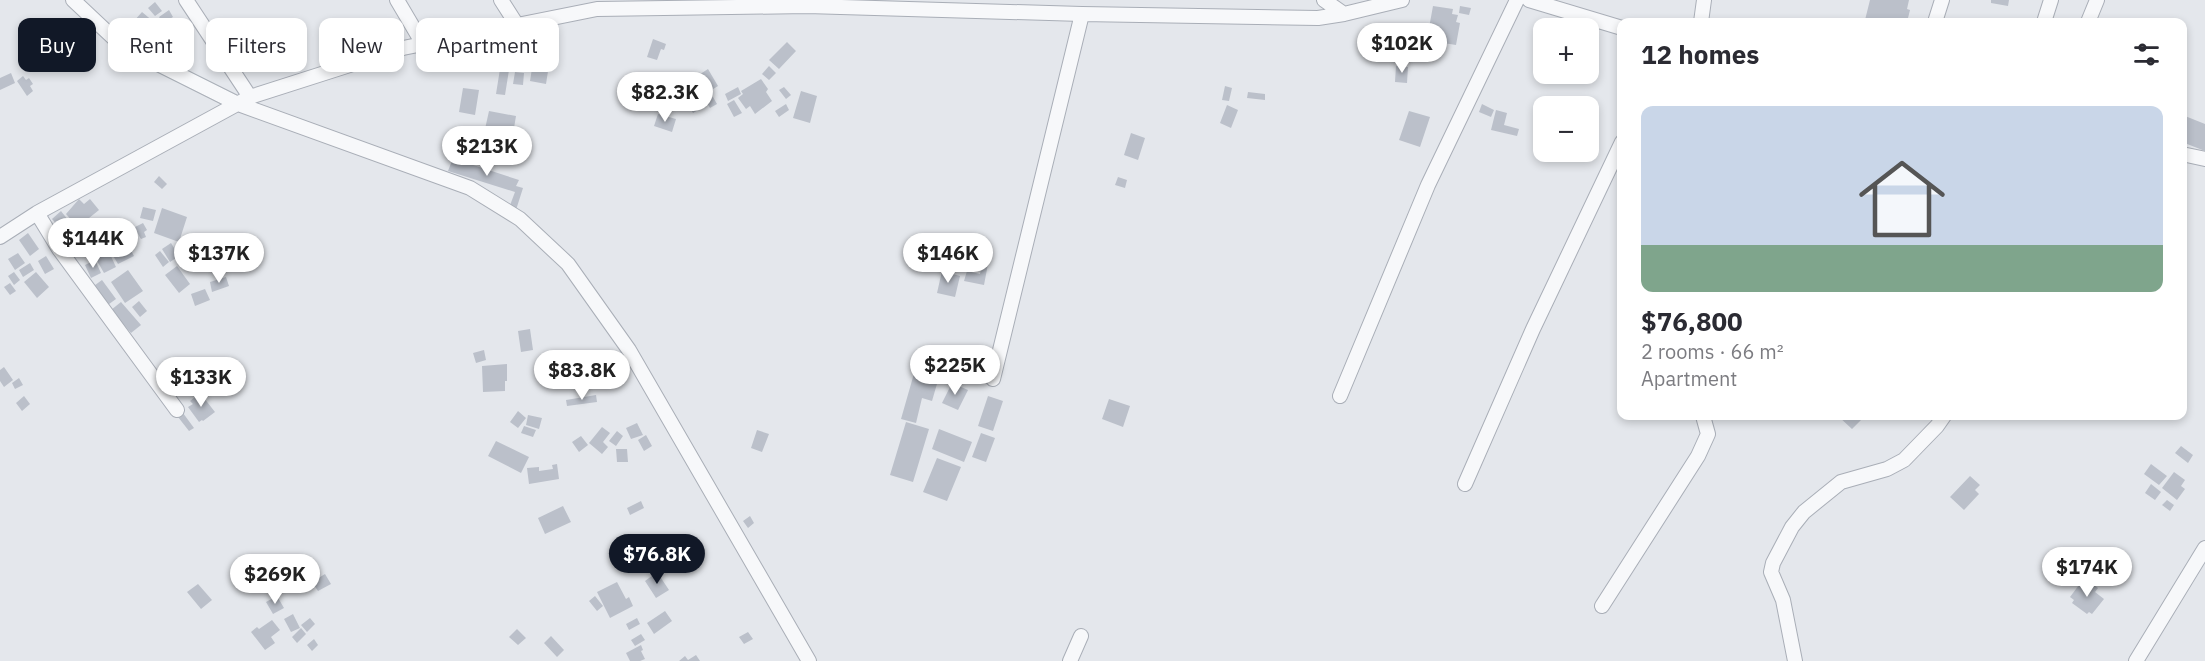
<!DOCTYPE html>
<meta charset="utf-8">
<style>
body{margin:0;font-family:"IBM Plex Sans",sans-serif;background:#f7f7f7;color:#2b2b33;height:100vh;display:flex;flex-direction:column;font-size:22px;white-space:nowrap}
*{box-sizing:border-box;margin:0}
p{font-size:20px;color:#7c7c81}
.icon{flex:none;width:33px;height:33px;fill:none;stroke:currentColor;stroke-width:2;stroke-linecap:round;stroke-linejoin:round}
.map{position:relative;flex:1;overflow:hidden}
.sheet{position:absolute;left:1617px;top:18px;width:570px;height:402px;display:flex;flex-direction:column;background:#fff;border-radius:12px;box-shadow:0 3px 9px #0003}
.sheet>*{flex:none}
.hud{position:absolute;left:18px;top:18px;width:570px;height:54px;display:flex;gap:12px}
.tools{position:absolute;left:1533px;top:18px;display:grid;gap:12px}
.tools a{display:grid;place-items:center;width:66px;height:66px;border-radius:12px;background:#fff;box-shadow:0 3px 9px #0003;font-size:30px}
.price{position:absolute;translate:-50% -51px;padding:0 14px;border-radius:21px;background:#fff;color:#222;font-size:20px;line-height:39px;filter:drop-shadow(0 2px 3px #0008)}
.price::after{content:'';position:absolute;left:50%;top:36px;width:18px;height:14px;margin-left:-9px;background:inherit;clip-path:polygon(0 0,100% 0,50% 100%)}
.price.active{background:#111827;color:#fff}
ul{padding:0;list-style:none}
li{display:grid;align-content:center;gap:12px;height:318px;padding:0 24px}
li+li{border-top:2px solid #e1e1e2}
li span{display:grid;place-items:center;height:186px;border-radius:12px;color:#555}
li>.icon{margin-inline-start:auto}
span .icon{width:108px;height:108px;fill:#fffc;stroke-width:1}
li b{font-size:26px}
h2{display:flex;justify-content:space-between;align-items:center;height:72px;padding:0 24px;font-size:26px}
.pill{padding:0 21px;border-radius:12px;background:#fff;box-shadow:0 3px 9px #0003;font-size:21px;line-height:54px}
.pill.active{background:#111827;color:#fff}
.map>svg:first-child{display:block}
.building{fill:#bbc0ca}
.lines{fill:none;stroke-linecap:round;stroke-linejoin:round}
.minor-casing{stroke:#a9aeb7;stroke-width:16}
.minor{stroke:#f7f8fa;stroke-width:14}
</style>
<div class="map">
<svg width="2205" height="661" viewBox="0 0 2205 661">
<rect width="100%" height="100%" fill="#e4e7ec"/>
<path class="building" d="M1870,0h39l-2,9 3,1 -3,12h-32l-10,-2z
M1991,0h18l-1,6 -17,-3z
M155,2l7,9 -7,5 -7,-8z
M1433,6l20,3 -1,5 6,1 -2,7 4,1 -4,22 -31,-5 2,-12h2z
M1460,6l11,2 -2,7 -10,-2z
M169,10l4,7 -10,6 -4,-6z
M142,12l12,10 -16,18 -12,-10z
M278,19l8,17 -21,10 -8,-16z
M653,39l13,5 -2,6 -3,-1 -4,11 -10,-3z
M787,42l9,9 -17,18 -10,-9z
M1405,43l7,1 -2,11 -7,-1z
M533,62l16,3 -3,19 -16,-3z
M769,66l7,7 -7,7 -7,-6z
M1396,66l12,1 -1,16 -12,-1z
M500,69l9,1 -4,25 -9,-1z
M708,69l10,17 -8,5 2,3 -9,6 -12,-20z
M515,72l9,1 -1,12 -10,-1z
M11,73l4,10 -15,7v-12z
M23,76l3,4 3,-2 4,6 -3,2 3,5 -6,5 -10,-15z
M761,79l7,10 -2,3 6,9 -17,13 -5,-8 -4,3 -8,-11 5,-4 -2,-3z
M1225,86l7,2 -3,13 -7,-1z
M738,87l3,7 -13,7 -3,-7z
M784,87l7,8 -5,4 -7,-9z
M463,88l16,2 -4,25 -16,-3z
M801,91l16,5 -7,27 -17,-5z
M1248,92l17,2v6l-18,-2z
M713,97l4,7 -7,4 -4,-7z
M698,98l5,9 -10,6 -5,-9z
M734,100l8,13 -8,4 -7,-13z
M786,104l3,6 -10,7 -4,-6z
M1482,104l12,6 -3,7 -12,-5z
M1227,105l11,5 -7,18 -11,-5z
M1496,110l11,3 -3,12 15,4 -2,7 -26,-6z
M489,111l27,5 -3,18 -28,-5z
M1409,111l21,6 -10,30 -21,-7z
M658,114l18,5 -4,13 -18,-6z
M2185,116l20,8v27l-23,-9v-19z
M1131,133l14,5 -7,22 -14,-5z
M463,150l5,1 -4,11 55,18 -3,6 7,2 -7,22 -7,-2 6,-16 -67,-21 5,-13 7,2z
M159,176l8,8 -5,5 -8,-7z
M1118,177l9,3 -2,8 -10,-3z
M79,199l5,5 6,-5 9,11 -15,12 2,3 -6,5 -14,-16z
M143,207l13,3 -3,11 -13,-3z
M162,208l25,9 -8,25 -25,-9z
M61,211l14,18 -8,7 -15,-17z
M110,220l12,23 -29,15 -12,-24z
M143,223l4,7 -3,2 2,5 -5,2 -3,-5 -3,2 -4,-7z
M28,233l11,16 -9,7 -11,-16z
M223,238h8l-3,26 -8,-1z
M76,243l8,9 -6,5 -8,-8z
M171,243l8,13 -9,6 -8,-13z
M128,245l6,11 -16,8 -6,-10z
M966,248l17,4 -4,19 -10,-2 2,-8 -7,-2z
M160,251l9,11 -6,5 -8,-12z
M947,251l15,2 -3,19 -16,-3z
M109,252l7,15 -12,6 -8,-14z
M18,253l7,10 -10,7 -7,-11z
M46,256l8,13 -9,5 -7,-13z
M95,260l6,13 -10,5 -6,-13z
M30,263l4,7 -11,7 -4,-7z
M982,263l6,1 -4,21 -20,-4 3,-10 13,3z
M177,266l13,18 -11,9 -14,-18z
M128,270l15,21 -18,12 -14,-21z
M942,271l18,5 -5,21 -18,-4z
M14,272l6,8 -6,5 -6,-9z
M36,272l13,15 -12,11 -13,-16z
M226,277l3,9 -17,6 -2,-10z
M102,280l14,19 -11,8 -14,-19z
M10,283l6,8 -6,4 -6,-8z
M205,289l5,11 -15,6 -4,-12z
M139,301l8,10 -7,6 -8,-10z
M121,302l20,23 -10,8 -20,-23z
M530,329l3,21 -12,2 -3,-21z
M484,350l2,10 -10,3 -3,-10z
M507,364v17h-2v10l-22,1 -1,-26z
M597,364l6,10 -6,4 -6,-10z
M4,367l9,13 -9,7 -4,-6v-11z
M915,370l24,7 -7,24 -10,-3 -6,25 -15,-4z
M19,378l4,7 -8,4 -3,-6z
M952,383l16,7 -10,20 -16,-7z
M200,393l15,19 -12,9 -1,-1 -3,2 -11,-15 5,-3 -3,-3z
M596,395l1,7 -30,4 -1,-6z
M24,396l6,8 -8,7 -6,-8z
M988,396l15,5 -10,30 -15,-5z
M1109,399l21,7 -7,21 -21,-8z
M518,411l8,7 -8,10 -8,-6z
M183,413l11,15 -5,3 -11,-14z
M528,415l14,3 -3,11 -13,-4z
M1838,416h27l-13,13z
M906,422l23,7 -16,53 -23,-7z
M637,423l6,12 -12,4 -5,-11z
M524,426l12,4 -3,7 -12,-4z
M602,427l8,6 -7,9 5,5 -6,7 -13,-11z
M939,429l33,13 -8,20 -32,-13z
M757,430l12,4 -7,18 -11,-4z
M617,431l6,5 -7,10 -7,-5z
M981,433l14,5 -9,24 -14,-5z
M646,435l6,11 -8,5 -6,-11z
M581,436l7,9 -9,7 -7,-10z
M496,441l33,16 -8,16 -33,-17z
M2181,446l12,9 -5,8 -13,-10z
M616,449h11l1,13h-11z
M937,458l24,9 -14,34 -24,-9z
M557,464l2,15 -30,5 -2,-16 12,-1v4l14,-2 -1,-4z
M2151,464l16,12 -8,9 -15,-11z
M2174,472l11,8 -4,6 4,3 -8,11 -15,-12z
M1970,476l10,9 -5,5 4,4 -15,16 -14,-13z
M2151,484l10,8 -6,8 -10,-7z
M2167,500l7,5 -4,6 -8,-6z
M641,501l3,7 -14,7 -3,-7z
M563,506l8,16 -26,12 -7,-16z
M750,516l4,7 -6,5 -5,-7z
M657,572l12,18 -13,8 -11,-17z
M325,574l6,10 -13,7 -6,-9z
M2082,581l4,3 3,-3 9,7 -3,4 9,7 -12,15 -3,-2 -2,2 -15,-11 2,-3 -4,-3z
M617,582l9,17 3,-2 4,9 -23,12 -13,-26z
M198,584l14,16 -11,9 -14,-17z
M277,596l7,12 -11,6 -7,-12z
M595,596l8,10 -6,5 -8,-10z
M665,611l7,10 -18,13 -7,-11z
M293,614l7,14 -9,4 -7,-13z
M310,618l5,6 -8,8 -6,-7z
M637,618l3,6 -11,6 -3,-6z
M272,620l8,10 -9,7 4,6 -10,7 -14,-18 6,-5 2,2z
M301,628l5,6 -9,9 -5,-6z
M517,629l9,9 -8,7 -9,-8z
M748,632l5,7 -9,5 -5,-7z
M641,634l4,6 -10,6 -4,-6z
M551,636l13,14 -7,7 -13,-14z
M314,639l4,6 -6,6 -5,-6z
M641,645l2,5 -2,1 4,8 -5,2h-10l-4,-8z
M696,655l4,6h-21l6,-5 3,4z"/>
<g class="lines">
<defs>
<path id="minor" d="M73,0l49,46 116,58 232,84 50,31 48,45 61,86 180,311
M186,0l64,97
M397,0l26,44
M501,0l16,25
M1324,0l20,14
M1529,0l93,28
M1701,22l3,-22
M1935,22l7,-22
M2044,22l7,-22
M2088,22l9,-22
M2182,154l23,5
M37,213l22,36 118,161
M0,237l37,-24 213,-116 153,-49 194,-39 210,-3 275,8 236,4 26,-4 58,-14
M993,379l89,-365
M1340,396l88,-211 89,-185
M1465,484l68,-155 89,-187
M1602,606l96,-150 10,-22 -5,-18
M1070,661l11,-25
M1795,661l-12,-61 -12,-28 2,-9 19,-36 12,-15 37,-30 46,-13 17,-9 33,-34 7,-10
M2136,661l69,-113"/>
</defs>
<use href="#minor" class="minor-casing"/>
<use href="#minor" class="minor"/>
</g>
</svg>
<div class="tools">
<a>+</a>
<a>−</a>
</div>
<b class="price" style="left:1402px;top:74px">$102K</b>
<b class="price" style="left:665px;top:123px">$82.3K</b>
<b class="price" style="left:487px;top:177px">$213K</b>
<b class="price" style="left:93px;top:269px">$144K</b>
<b class="price" style="left:219px;top:284px">$137K</b>
<b class="price" style="left:948px;top:284px">$146K</b>
<b class="price" style="left:955px;top:396px">$225K</b>
<b class="price" style="left:582px;top:401px">$83.8K</b>
<b class="price" style="left:201px;top:408px">$133K</b>
<b class="price active" style="left:657px;top:585px">$76.8K</b>
<b class="price" style="left:2087px;top:598px">$174K</b>
<b class="price" style="left:275px;top:605px">$269K</b>
<div class="hud">
<a class="pill active">Buy</a>
<a class="pill">Rent</a>
<a class="pill">Filters</a>
<a class="pill">New</a>
<a class="pill">Apartment</a>
</div>
<section class="sheet">
<h2>12 homes<svg class="icon" aria-label="filters" viewBox="0 0 24 24"><path d="M4 7h16M4 17h16"/><circle cx="9" cy="7" r="2"/><circle cx="15" cy="17" r="2"/></svg></h2>
<ul>
<li><span style="background:linear-gradient(#c9d6e8 75%,#7fa58c 0)"><svg class="icon" aria-label="home" viewBox="0 0 24 24"><path d="M3 11l9-7 9 7M6 9v11h12V9"/></svg></span><div><b>$76,800</b><p>2 rooms · 66 m²</p><p>Apartment</p></div></li>
</ul>
</section>
</div>
